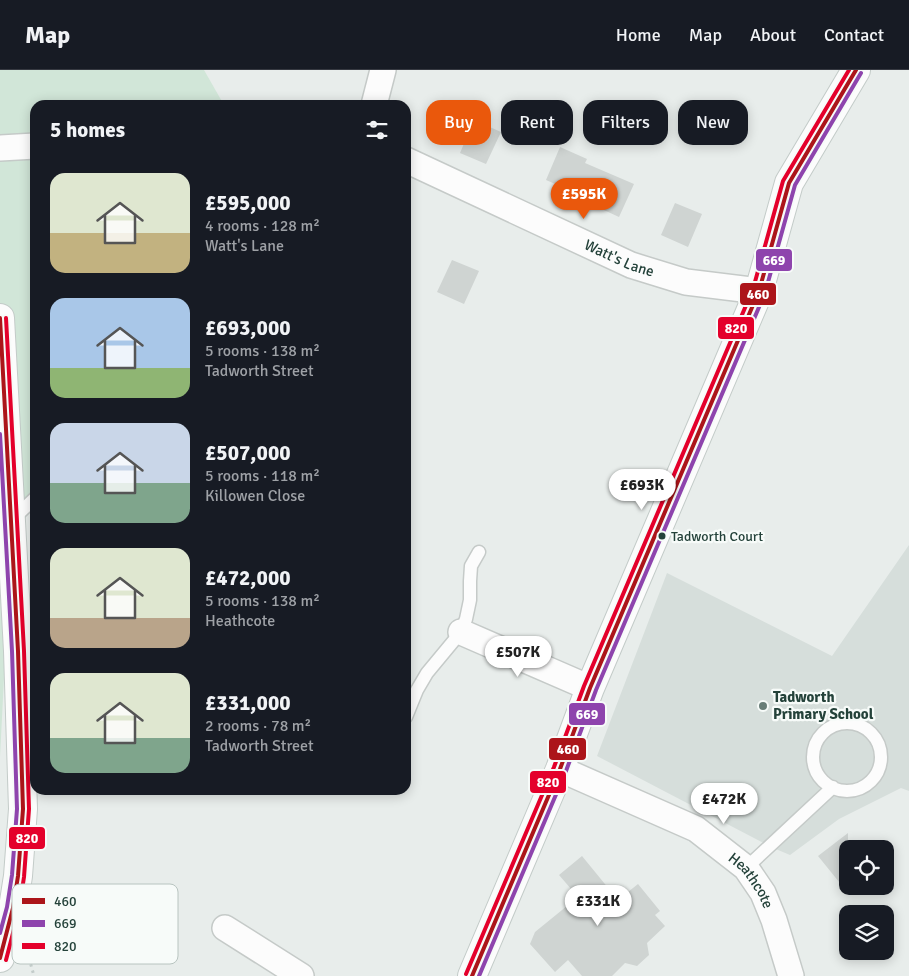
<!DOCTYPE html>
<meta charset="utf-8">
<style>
body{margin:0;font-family:Signika,sans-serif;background:#242831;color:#f1f3f6;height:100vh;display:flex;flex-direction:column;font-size:19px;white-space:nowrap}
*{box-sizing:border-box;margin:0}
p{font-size:16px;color:#9ea1a6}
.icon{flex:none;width:28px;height:28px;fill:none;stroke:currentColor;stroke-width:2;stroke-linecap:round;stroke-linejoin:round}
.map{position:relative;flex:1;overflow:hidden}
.sheet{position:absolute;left:30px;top:30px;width:381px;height:695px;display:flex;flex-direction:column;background:#171b24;border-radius:15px;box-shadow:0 2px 12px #0003}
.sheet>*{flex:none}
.banner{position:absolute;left:426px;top:30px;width:408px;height:45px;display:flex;gap:10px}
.controls{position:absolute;left:839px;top:770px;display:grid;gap:10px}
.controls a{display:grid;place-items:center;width:55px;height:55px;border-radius:10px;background:#171b24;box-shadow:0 2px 12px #0003;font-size:25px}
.price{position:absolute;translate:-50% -42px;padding:0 11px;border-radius:18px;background:#fff;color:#222;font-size:16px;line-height:32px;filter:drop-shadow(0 1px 2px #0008)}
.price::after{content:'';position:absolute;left:50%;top:30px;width:15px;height:11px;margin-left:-8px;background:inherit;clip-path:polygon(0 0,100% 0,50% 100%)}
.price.on{background:#ea580c;color:#fff}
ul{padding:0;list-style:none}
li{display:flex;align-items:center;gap:15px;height:125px;padding:0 20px}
li span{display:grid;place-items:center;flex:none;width:140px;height:100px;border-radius:15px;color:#555}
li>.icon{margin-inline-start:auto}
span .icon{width:60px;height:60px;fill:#fffc;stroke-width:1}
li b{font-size:21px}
h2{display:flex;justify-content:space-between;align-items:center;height:60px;padding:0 20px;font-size:21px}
.tag{padding:0 18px;border-radius:15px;background:#171b24;box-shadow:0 2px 12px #0003;font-size:18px;line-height:45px}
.tag.on{background:#ea580c;color:#fff}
header{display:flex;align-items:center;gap:30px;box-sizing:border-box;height:70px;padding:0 25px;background:#171b24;border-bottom:1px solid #363941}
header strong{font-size:24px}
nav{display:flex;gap:28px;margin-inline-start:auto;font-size:18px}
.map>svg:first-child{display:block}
.built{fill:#d6dedb}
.green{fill:#d1e6d8}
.building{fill:#cfd4d2}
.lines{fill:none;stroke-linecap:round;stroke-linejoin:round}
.lane-casing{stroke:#c5cac8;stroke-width:15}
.street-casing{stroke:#c5cac8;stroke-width:28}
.secondary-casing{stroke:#c3cbc8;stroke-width:30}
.path{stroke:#c3ccca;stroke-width:3;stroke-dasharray:2.5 4;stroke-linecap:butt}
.lane{stroke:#fcfcfc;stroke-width:12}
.street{stroke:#fcfcfc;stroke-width:25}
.secondary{stroke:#fcfcfc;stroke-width:28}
.bus-1-casing{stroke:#f7fbf9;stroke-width:8}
.bus-2-casing{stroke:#f7fbf9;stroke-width:8}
.bus-3-casing{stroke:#f7fbf9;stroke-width:8}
.bus-1{stroke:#ac151a;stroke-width:4}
.bus-2{stroke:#8e44ad;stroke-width:4}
.bus-3{stroke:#e4002b;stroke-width:4}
.bus-dot{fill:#24423a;stroke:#f7fbf9;stroke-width:2}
.poi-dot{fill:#697e78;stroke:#f7fbf9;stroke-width:2}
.labels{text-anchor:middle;stroke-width:4.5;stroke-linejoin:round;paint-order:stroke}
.bus-label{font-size:14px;fill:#24423a;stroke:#f7fbf9;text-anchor:start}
.street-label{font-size:15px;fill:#24423a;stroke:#f7fbf9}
.poi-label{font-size:15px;font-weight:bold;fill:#24423a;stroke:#f7fbf9;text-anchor:start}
.key{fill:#f7fbf9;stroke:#b8c4c0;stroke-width:1}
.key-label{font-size:14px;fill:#24423a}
.line-badge{stroke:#f7fbf9;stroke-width:2}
.badge-label{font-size:14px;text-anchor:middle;font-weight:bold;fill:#fff}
</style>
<header>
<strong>Map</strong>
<nav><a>Home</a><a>Map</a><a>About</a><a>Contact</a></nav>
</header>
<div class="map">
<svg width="909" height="906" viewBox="0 0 909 906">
<rect width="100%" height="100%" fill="#e8edeb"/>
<path class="built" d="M909,475v246l-8,-3 -62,31 -49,36 -19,-8 -174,-91 70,-183 165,83z"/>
<path class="green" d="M0,0h204l20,35h-189v393l-23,22 -12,237z"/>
<path class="building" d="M474,50l27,12 -15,32 -26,-11z
M560,77l27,12 -2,4 49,21 -15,33 -26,-12 1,-4 -48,-21z
M675,133l27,11 -14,33 -27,-12z
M452,190l27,11 -15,33 -27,-12z
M848,763v60l-30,-37z
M582,786l36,44 20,-16 22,27 -5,4 10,11 -18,17 2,12 -12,11 -12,-3 -13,13h-30l-14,-16 -13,12 -25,-28 5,-12 43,-35 -19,-22z"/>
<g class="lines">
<defs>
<path id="lane" d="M12,450l23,-22
M406,647l11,-27 10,-17 34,-41 5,-13 4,-19v-19l1,-15 8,-14
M813 687a34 34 0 1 1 68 0a34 34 0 1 1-68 0Z
M746,798l87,-81"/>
<g id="street">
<path d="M374,35l9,-35"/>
<path d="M0,78l35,-2"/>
<path id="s1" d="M406,90l225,105 55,17 73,9"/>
<path d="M461,562l129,56"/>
<path id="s2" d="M560,699l136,60 50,39 17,25 11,27 17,56"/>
<path d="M225,858l76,48"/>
</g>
<path id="secondary" d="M0,248l18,333 5,158 -5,67 -5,32 -13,50
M472,906l88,-207 30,-81 169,-397 30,-108 67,-113"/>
</defs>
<use href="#lane" class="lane-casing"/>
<use href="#street" class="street-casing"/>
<use href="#secondary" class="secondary-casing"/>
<path class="path" d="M29,888l5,18"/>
<use href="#lane" class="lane"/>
<use href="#street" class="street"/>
<use href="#secondary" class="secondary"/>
<defs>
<path id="bus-1" d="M0,248l18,333 5,158 -5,67 -5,32 -13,50
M472,906l88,-207 30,-81 169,-397 30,-108 67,-113"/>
<path id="bus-2" d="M0,364l12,217 5,158 -5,66 -5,32 -7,26
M479,906l87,-205 30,-81 169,-397 30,-108 66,-112"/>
<path id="bus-3" d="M6,890l13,-50 5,-33 5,-68 -5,-158 -18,-333
M466,904l88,-207 30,-81 169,-397 30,-108 66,-111"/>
</defs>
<use href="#bus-1" class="bus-1-casing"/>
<use href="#bus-2" class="bus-2-casing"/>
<use href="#bus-3" class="bus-3-casing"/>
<use href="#bus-1" class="bus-1"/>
<use href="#bus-2" class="bus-2"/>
<use href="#bus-3" class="bus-3"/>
</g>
<circle class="bus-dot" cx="662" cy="466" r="4.5"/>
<circle class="poi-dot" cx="763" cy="636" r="5"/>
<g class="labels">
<g class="bus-label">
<text x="671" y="471">Tadworth Court</text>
</g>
<g class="street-label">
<text dy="5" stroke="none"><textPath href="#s1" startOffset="235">Watt's Lane</textPath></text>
<text dy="5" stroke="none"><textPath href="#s2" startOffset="225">Heathcote</textPath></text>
</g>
<g class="poi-label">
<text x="773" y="632">Tadworth<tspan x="773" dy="17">Primary School</tspan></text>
</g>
</g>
<rect x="12" y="814" width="166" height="80" rx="8" class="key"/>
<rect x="22" y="828" width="23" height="6" fill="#ac151a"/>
<rect x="22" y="850" width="23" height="7" fill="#8e44ad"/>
<rect x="22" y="873" width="23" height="6" fill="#e4002b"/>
<g class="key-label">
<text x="54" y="836">460</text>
<text x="54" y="858">669</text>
<text x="54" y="881">820</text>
</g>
<g class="line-badge">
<rect x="755" y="178" width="38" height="24" rx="5" fill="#8e44ad"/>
<rect x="739" y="212" width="38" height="24" rx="5" fill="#ac151a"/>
<rect x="717" y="246" width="38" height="24" rx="5" fill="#e4002b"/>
<rect x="568" y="632" width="38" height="24" rx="5" fill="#8e44ad"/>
<rect x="548" y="667" width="39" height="24" rx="5" fill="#ac151a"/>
<rect x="529" y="700" width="38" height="24" rx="5" fill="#e4002b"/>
<rect x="8" y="756" width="38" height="24" rx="5" fill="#e4002b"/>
</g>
<g class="badge-label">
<text x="774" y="195">669</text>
<text x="758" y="229">460</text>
<text x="736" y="263">820</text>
<text x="587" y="649">669</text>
<text x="568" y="684">460</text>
<text x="548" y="717">820</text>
<text x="27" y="773">820</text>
</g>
</svg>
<div class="controls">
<a><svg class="icon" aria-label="locate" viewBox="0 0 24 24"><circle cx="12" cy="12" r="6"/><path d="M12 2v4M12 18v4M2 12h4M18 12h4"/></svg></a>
<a><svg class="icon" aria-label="layers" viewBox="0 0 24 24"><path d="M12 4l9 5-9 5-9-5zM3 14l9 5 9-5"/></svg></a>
</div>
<b class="price on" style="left:584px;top:150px">£595K</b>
<b class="price" style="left:642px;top:441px">£693K</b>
<b class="price" style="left:518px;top:608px">£507K</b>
<b class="price" style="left:724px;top:755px">£472K</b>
<b class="price" style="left:598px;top:857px">£331K</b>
<div class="banner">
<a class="tag on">Buy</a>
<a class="tag">Rent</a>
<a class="tag">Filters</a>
<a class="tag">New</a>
</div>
<section class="sheet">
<h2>5 homes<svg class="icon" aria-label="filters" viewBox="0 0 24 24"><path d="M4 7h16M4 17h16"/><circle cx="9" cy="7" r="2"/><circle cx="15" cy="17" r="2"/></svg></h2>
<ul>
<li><span style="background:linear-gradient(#dfe7d0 60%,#c2b280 0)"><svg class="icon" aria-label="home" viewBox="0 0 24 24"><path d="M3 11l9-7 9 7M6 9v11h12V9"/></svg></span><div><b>£595,000</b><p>4 rooms · 128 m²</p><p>Watt's Lane</p></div></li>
<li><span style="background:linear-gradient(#a9c7e8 70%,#8fb573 0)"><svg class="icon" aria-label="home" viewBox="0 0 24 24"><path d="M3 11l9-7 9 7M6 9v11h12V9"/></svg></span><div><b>£693,000</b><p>5 rooms · 138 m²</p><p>Tadworth Street</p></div></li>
<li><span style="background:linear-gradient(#c9d6e8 60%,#7fa58c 0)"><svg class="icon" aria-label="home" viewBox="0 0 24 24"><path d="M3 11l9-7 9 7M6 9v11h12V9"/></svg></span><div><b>£507,000</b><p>5 rooms · 118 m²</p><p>Killowen Close</p></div></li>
<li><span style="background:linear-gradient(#dfe7d0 70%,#b9a48a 0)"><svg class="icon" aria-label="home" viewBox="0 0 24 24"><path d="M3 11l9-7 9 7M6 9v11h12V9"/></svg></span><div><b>£472,000</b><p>5 rooms · 138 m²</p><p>Heathcote</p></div></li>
<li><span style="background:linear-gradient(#dfe7d0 65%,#7fa58c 0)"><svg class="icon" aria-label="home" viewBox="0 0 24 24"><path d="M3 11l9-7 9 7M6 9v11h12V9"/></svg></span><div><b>£331,000</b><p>2 rooms · 78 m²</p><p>Tadworth Street</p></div></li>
</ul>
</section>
</div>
